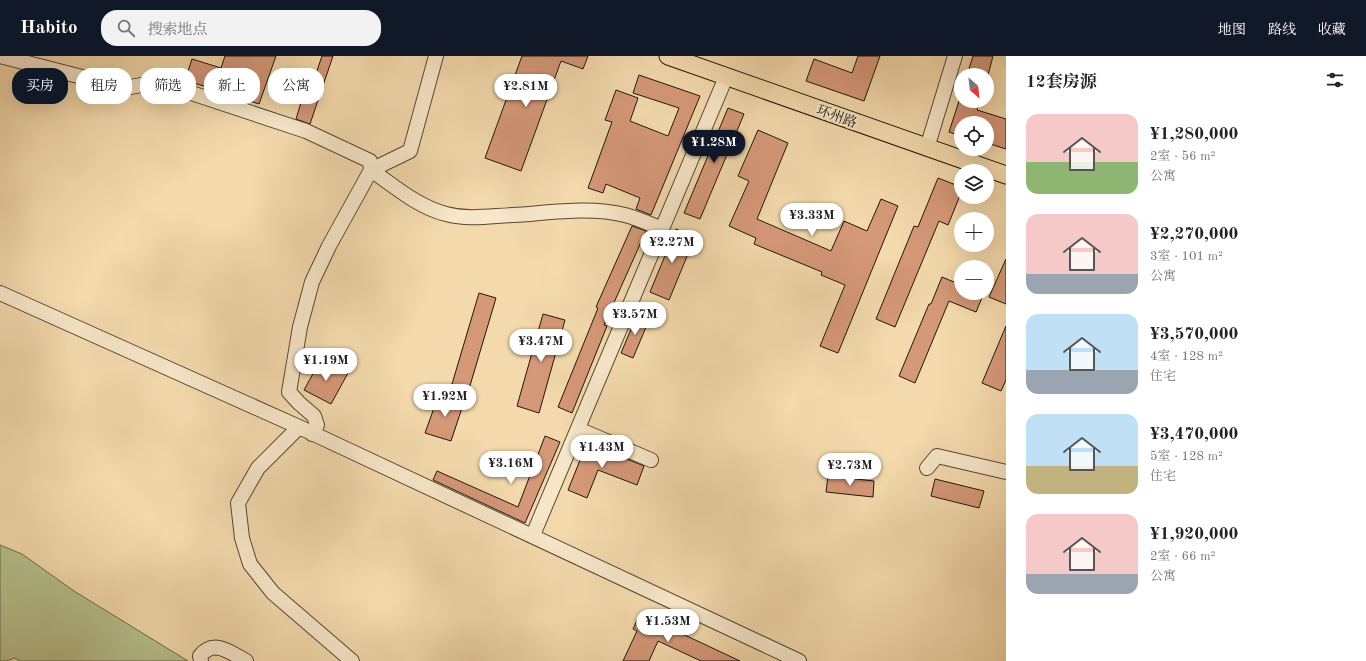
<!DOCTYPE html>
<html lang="zh">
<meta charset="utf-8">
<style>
body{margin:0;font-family:"Old Standard TT","Noto Serif SC",serif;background:#f2f2f2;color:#222;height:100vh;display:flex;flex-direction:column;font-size:15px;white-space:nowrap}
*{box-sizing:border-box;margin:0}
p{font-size:13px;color:#767676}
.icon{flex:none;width:22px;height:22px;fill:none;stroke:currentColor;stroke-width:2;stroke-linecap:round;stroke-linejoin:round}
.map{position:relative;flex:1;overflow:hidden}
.details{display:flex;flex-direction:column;background:#fff;width:360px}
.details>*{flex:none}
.guide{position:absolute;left:12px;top:12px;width:380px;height:36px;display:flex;gap:8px}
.needle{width:26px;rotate:152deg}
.buttons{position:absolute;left:954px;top:12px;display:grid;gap:8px}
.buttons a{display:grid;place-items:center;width:40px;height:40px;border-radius:50%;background:#fff;box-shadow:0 4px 16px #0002;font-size:20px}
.price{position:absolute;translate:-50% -34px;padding:0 9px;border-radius:14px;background:#fff;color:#222;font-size:13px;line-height:26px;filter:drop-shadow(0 1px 2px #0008)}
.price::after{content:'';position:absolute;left:50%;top:24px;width:12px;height:9px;margin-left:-6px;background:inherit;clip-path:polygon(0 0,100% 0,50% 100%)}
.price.active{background:#111827;color:#fff}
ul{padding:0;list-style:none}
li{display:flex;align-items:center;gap:12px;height:100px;padding:0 20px}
li span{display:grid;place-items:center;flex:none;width:112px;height:80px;border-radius:12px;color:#555}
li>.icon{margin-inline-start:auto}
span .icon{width:48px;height:48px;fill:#fffc;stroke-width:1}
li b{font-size:17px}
h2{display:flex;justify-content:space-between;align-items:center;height:48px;padding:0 20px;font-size:17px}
.pill{padding:0 14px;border-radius:16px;background:#fff;box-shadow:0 4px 16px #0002;font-size:14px;line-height:36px}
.pill.active{background:#111827;color:#fff}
header{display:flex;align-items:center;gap:24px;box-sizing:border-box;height:56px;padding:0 20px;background:#111827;color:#fff}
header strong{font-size:19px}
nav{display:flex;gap:22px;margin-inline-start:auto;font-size:14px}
.search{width:280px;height:36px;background:#f2f2f2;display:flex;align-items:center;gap:10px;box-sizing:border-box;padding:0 14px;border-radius:16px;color:#767676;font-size:15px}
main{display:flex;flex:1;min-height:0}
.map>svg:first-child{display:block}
.green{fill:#b6c08d;stroke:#6a6c4d}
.building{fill:#d59879;stroke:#1f170d}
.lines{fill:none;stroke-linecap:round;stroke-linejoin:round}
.minor-casing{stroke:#544835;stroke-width:16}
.major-casing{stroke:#1f170d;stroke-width:19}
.minor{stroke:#f7e6c9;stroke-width:14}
.major{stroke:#f3d9ac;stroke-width:17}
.labels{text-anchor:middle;stroke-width:4;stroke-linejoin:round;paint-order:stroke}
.street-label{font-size:14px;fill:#1f170d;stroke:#f7e6c9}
</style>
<header>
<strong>Habito</strong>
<div class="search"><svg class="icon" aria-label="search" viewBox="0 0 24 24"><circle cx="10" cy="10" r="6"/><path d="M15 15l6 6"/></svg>搜索地点</div>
<nav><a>地图</a><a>路线</a><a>收藏</a></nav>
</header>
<main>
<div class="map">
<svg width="1006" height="605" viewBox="0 0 1006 605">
<rect width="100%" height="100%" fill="#f3d9ac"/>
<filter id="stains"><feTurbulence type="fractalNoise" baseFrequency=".005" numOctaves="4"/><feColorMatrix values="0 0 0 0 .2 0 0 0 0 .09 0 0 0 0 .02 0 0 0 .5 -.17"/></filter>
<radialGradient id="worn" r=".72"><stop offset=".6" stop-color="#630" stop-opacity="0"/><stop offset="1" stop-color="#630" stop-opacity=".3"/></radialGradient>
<path class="green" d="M0,489l22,9 52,37 114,70h-169l-4,-3 -9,3h-6z"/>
<path class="building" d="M225,0h51l-17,48 -74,-24 7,-21 29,9z
M322,0h11l-23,68 -14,-5 7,-23 5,1z
M522,0h66l-5,13 -22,-8 -40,110 -36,-13z
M858,0h22l-16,45 -58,-20 8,-22 38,14z
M973,0h20l-5,19h-21z
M639,19l61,21 -49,119 -15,-6 4,-11 -34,-14 -3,9 -15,-5 24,-66 -7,-2 11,-30 22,8 -8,23 38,15 11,-28 -46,-15z
M959,45h21l-3,9 29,9v30l-19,-6v-20h-26v13l-12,-4z
M728,52l16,6 -44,105 -16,-6z
M758,74l30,13 -31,76 74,32 13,-30 23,10 14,-32 17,7 -60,147 -18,-7 25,-61 -24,-10 1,-3 -68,-28 2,-6 -27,-12 20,-45 -11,-5z
M938,122l23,9v6l-13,32 -9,-4 -44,106 -19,-8 38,-93 4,1z
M632,170l14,5 -42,94 3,1 -35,87 -14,-6 40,-99 -2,-1z
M676,173l19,8 -26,63 -19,-8z
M1006,203v45l-17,-7z
M942,221l19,8v8h23l-8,19 -27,-11 -34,82 -16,-7 30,-72h2z
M479,237l17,5 -27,91 -17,-5z
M543,258l22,6 -26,93 -22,-7z
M637,259l12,5 -16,38 -12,-5z
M1006,270v54l-5,11 -19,-8z
M321,303l27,14 -17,31 -27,-14z
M439,338l25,8 -13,39 -26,-8z
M545,380l15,6 -35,81 -92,-43 4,-9 81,36z
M587,387l57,23 -7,19 -39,-15 -11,28 -19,-8z
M828,420l46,5 -1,16 -47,-5z
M935,423l49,12 -5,17 -48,-12z
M640,558l100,47h-39l-43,-20 -9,20h-26l14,-30 -4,-2z"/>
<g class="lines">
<defs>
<path id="minor" d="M0,0l125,32 33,-6 148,49 64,30 1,9 -42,76 -17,36 -12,45 -11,65 10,11 15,13 3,9 -5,9
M927,92l28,-92
M371,114c23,16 47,37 75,44 23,6 44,2 67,1 35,-2 77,-9 112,0 12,3 25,9 37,14
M371,114l39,-19 26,-95
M0,237l299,134 500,234
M299,371l-41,41 -20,35 4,35 8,26 23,29 79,68
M578,373l73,31
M927,412l10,-12 69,16
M533,479l193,-458
M201,605l-1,-5c14,-18 31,-3 46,5"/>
<path id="major" d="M668,0l338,119"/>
</defs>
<use href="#minor" class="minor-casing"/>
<use href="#major" class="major-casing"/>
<use href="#minor" class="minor"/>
<use href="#major" class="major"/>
</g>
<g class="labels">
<g class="street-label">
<text transform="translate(837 60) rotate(20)" y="5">环州路</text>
</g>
</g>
<rect width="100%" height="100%" filter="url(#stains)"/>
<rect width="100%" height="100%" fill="url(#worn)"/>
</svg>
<div class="buttons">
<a><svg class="needle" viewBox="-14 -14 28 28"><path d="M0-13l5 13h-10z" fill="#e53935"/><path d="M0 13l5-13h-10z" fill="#767676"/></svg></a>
<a><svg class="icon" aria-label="locate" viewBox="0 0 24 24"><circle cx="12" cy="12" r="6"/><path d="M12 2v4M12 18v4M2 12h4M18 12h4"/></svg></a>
<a><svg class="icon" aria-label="layers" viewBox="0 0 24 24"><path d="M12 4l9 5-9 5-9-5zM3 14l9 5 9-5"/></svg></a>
<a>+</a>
<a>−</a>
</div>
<b class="price" style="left:526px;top:52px">¥2.81M</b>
<b class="price active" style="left:714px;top:108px">¥1.28M</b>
<b class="price" style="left:812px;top:181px">¥3.33M</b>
<b class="price" style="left:672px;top:208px">¥2.27M</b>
<b class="price" style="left:635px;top:280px">¥3.57M</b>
<b class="price" style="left:541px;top:307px">¥3.47M</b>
<b class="price" style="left:326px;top:326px">¥1.19M</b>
<b class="price" style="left:445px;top:362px">¥1.92M</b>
<b class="price" style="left:602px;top:413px">¥1.43M</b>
<b class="price" style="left:511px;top:429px">¥3.16M</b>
<b class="price" style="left:850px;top:431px">¥2.73M</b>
<b class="price" style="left:668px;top:587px">¥1.53M</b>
<div class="guide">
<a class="pill active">买房</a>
<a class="pill">租房</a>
<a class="pill">筛选</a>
<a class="pill">新上</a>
<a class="pill">公寓</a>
</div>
</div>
<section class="details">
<h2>12套房源<svg class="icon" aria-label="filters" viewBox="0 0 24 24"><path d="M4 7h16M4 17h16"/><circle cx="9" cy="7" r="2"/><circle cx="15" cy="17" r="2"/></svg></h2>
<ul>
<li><span style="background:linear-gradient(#f6c9c9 60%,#8fb573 0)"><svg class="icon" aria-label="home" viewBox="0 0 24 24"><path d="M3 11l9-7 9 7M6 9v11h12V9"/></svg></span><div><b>¥1,280,000</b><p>2室 · 56 m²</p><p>公寓</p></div></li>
<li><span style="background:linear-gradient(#f6c9c9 75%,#9aa5b1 0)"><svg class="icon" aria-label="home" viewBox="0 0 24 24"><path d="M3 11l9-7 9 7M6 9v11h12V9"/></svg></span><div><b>¥2,270,000</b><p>3室 · 101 m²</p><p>公寓</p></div></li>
<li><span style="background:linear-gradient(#bfe0f5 70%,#9aa5b1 0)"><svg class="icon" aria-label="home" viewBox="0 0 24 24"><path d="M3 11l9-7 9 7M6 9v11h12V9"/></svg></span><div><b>¥3,570,000</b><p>4室 · 128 m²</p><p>住宅</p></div></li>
<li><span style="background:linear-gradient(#bfe0f5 65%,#c2b280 0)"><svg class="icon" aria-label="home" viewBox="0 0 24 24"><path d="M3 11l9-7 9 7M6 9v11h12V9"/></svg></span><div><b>¥3,470,000</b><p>5室 · 128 m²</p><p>住宅</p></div></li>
<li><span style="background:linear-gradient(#f6c9c9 75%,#9aa5b1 0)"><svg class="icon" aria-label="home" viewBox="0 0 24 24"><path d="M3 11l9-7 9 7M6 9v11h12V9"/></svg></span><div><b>¥1,920,000</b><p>2室 · 66 m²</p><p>公寓</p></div></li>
</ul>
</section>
</main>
